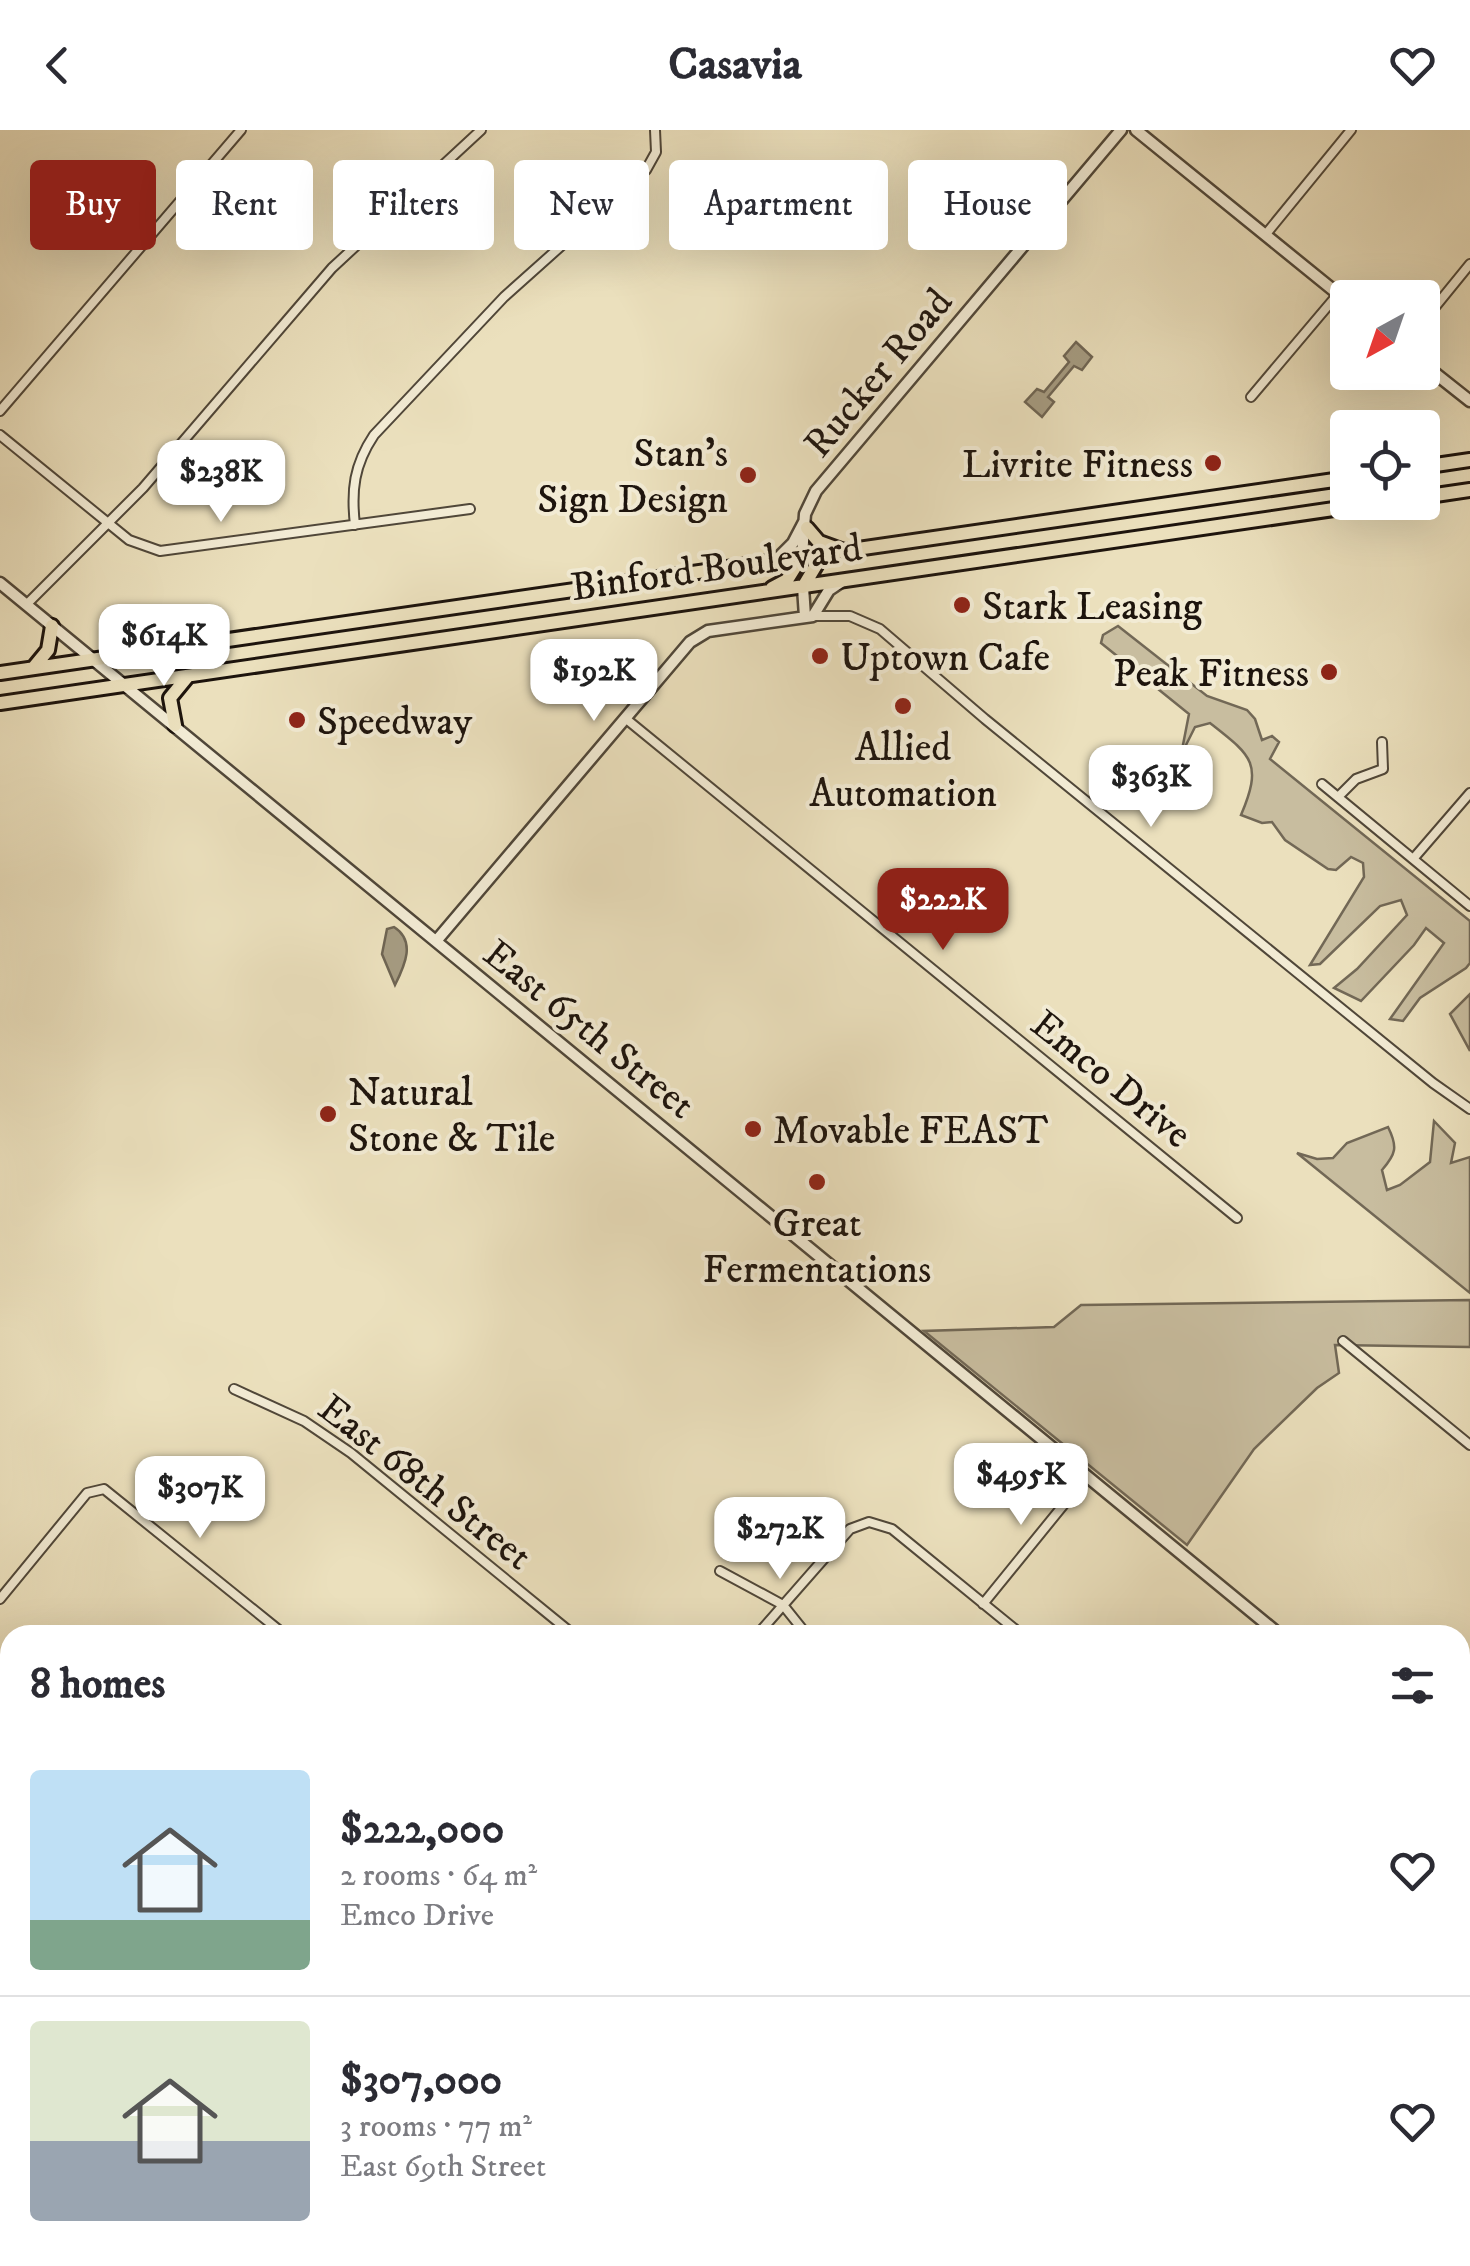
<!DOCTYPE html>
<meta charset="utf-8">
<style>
body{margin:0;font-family:"IM FELL DW Pica",serif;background:#f2f2f3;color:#2b2b33;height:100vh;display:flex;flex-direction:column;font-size:38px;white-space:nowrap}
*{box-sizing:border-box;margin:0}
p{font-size:32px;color:#7c7c81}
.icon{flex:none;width:55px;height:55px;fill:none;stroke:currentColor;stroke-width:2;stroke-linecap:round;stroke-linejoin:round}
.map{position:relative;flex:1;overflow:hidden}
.details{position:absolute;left:0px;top:1495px;width:1470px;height:642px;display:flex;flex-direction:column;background:#fff;border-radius:30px 30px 0 0;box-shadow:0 10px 40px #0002}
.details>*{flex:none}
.guide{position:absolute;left:30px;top:30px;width:1410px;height:90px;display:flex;gap:20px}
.needle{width:65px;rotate:220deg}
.tools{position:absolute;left:1330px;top:150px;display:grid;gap:20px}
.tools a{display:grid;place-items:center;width:110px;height:110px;border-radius:10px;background:#fff;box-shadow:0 10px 40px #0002;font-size:50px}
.price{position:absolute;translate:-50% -85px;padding:0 22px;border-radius:20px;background:#fff;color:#222;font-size:32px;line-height:65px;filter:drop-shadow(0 2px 5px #0008)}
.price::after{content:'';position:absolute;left:50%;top:60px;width:30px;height:22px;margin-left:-15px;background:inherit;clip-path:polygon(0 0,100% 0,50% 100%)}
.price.on{background:#8f2418;color:#fff}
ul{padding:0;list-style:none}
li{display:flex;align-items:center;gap:30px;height:250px;padding:0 30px}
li+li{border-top:2px solid #e1e1e2}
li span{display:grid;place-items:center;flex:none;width:280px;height:200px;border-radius:10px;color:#555}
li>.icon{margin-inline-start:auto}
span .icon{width:120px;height:120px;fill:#fffc;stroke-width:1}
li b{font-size:42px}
h2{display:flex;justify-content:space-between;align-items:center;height:120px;padding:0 30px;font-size:42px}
.tag{padding:0 35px;border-radius:10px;background:#fff;box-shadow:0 10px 40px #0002;font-size:35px;line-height:90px}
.tag.on{background:#8f2418;color:#fff}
header{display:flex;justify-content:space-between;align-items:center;height:130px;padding:0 30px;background:#fff;font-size:45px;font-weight:800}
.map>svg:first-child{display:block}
.green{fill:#c8bd9f;stroke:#726856;stroke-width:2.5}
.water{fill:#a59b81;stroke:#6f6553;stroke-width:2.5}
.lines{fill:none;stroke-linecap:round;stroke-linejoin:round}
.minor-casing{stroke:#504739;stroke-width:12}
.tertiary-casing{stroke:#504739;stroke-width:15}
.secondary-casing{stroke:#1d140d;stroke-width:16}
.primary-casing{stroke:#1d140d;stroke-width:18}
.minor{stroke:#f2ebd4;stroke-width:8}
.tertiary{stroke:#f2ebd4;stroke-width:10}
.secondary{stroke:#f2ebd4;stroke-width:11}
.primary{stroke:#ebe0bd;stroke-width:12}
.poi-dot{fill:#8f2418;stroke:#f2ebd4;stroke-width:4}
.labels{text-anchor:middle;stroke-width:8;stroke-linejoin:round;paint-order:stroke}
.street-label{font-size:40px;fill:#1d140d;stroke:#f2ebd4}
.poi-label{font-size:40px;fill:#1d140d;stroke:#f2ebd4;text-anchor:start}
</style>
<header><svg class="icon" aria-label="back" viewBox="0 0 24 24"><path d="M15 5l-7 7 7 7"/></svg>Casavia<svg class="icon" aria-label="heart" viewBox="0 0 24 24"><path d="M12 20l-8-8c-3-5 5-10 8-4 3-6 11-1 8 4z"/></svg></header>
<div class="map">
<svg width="1470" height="2136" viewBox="0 0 1470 2136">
<rect width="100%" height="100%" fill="#ebe0bd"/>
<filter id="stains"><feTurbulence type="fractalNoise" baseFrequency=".002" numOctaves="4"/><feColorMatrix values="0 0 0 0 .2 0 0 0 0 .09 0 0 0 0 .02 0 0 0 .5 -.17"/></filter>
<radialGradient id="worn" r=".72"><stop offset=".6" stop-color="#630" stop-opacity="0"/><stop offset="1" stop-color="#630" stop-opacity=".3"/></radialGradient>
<path class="green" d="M1118,496l89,70 40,14 8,9 7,21 10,-4 7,6 -9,17 200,162v42l-4,5 -46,30 -17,23 -13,-2 54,-76 -18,-15 -12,17 -53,56 -27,-13 23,-19 50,-54 -6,-15 -21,6 -60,58 -10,1 54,-88 -1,-14 -12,-6 -15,13 -8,-1 -43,-29 -13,-18 -10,1 -21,-8c22,-52 11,-59 -31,-92l-15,4 -14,28 8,-41 -88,-71 2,-8z
M1470,864v57l-20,-37z
M1434,991l21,22 -4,20 19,-6v136l-173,-140 20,6 16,-1 14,-15 41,-16c10,20 8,27 -6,43l5,20 13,-5 30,-23z
M1470,1170v47l-135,-2 4,28 -22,15 -63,61 -67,96 -263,-214 130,-4 27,-22z"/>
<path class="water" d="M1076,212l16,15 -10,13 -8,-4 -26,31 6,5 -12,15 -17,-15 12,-13 7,3 25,-30 -5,-6z
M394,797c22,14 11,38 1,58l-13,-31 5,-25z"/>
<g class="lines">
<defs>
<path id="minor" d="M1266,104l85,-104
M1422,193l48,-59
M1251,267l87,-103
M0,281l241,-281
M0,305l129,105 31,11 310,-42
M355,395c-4,-35 -1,-60 19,-90l130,-138 142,-127 10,-18 -1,-22
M27,474l116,-116 189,-220 149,-138
M813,486h37l30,13 105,90 448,364 37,26
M625,588l612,500
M1322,654l148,122
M1338,667l18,-18 27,-10 -1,-27
M1413,729l57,-66
M1343,1211l127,104
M234,1259l70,32 47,32 223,182
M720,1441l63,34 24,30
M0,1469l87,-106 17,-4 181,146
M983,1474l104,-128
M757,1505l93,-106 19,-7 23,7 130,106
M0,1533l10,9
M0,2034l10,9
M720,2128l10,8
M762,2128l10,8
M911,2128l1,8"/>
<path id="tertiary" d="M1136,0l212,172
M1422,233l48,38
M802,426l3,-42 11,-23 305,-361
M776,430l17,-17 11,-21
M0,453l1280,1052
M803,457l2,30
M437,810l253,-298 18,-11 105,-15 16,-26 12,-8
M1460,1653l10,9"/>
<path id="secondary" d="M0,1832l10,9
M1460,1939l10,-5
M360,2128l10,8
M1113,2136l15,-8"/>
<path id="primary" d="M1422,337l48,-7
M1422,367l48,-7
M807,398l12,14 22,8
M803,457l15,-25 12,-5
M772,458l15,-8 15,-24
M34,537l14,-17 4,-24
M0,543l1348,-195
M0,573l1382,-201
M175,595l-5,-27 18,-22"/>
</defs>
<use href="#minor" class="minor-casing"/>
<use href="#tertiary" class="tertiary-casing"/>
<use href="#secondary" class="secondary-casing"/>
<use href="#primary" class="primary-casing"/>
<use href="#minor" class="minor"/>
<use href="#tertiary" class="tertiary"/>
<use href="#secondary" class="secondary"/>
<use href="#primary" class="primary"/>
</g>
<g class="poi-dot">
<circle cx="1213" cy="333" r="10"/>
<circle cx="748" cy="345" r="10"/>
<circle cx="962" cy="475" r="10"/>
<circle cx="820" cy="526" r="10"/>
<circle cx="1329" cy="542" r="10"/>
<circle cx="903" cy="576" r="10"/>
<circle cx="297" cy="590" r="10"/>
<circle cx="328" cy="984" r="10"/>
<circle cx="753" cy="999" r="10"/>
<circle cx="817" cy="1052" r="10"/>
</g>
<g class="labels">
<g class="street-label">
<text transform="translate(877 242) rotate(-50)" y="14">Rucker Road</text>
<text transform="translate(716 436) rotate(-8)" y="14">Binford Boulevard</text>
<text transform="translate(590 898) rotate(39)" y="14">East 65th Street</text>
<text transform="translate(1112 948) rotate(39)" y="14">Emco Drive</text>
<text transform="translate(426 1351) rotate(38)" y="14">East 68th Street</text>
</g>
<g class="poi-label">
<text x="728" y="336" text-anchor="end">Stan's<tspan x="728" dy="46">Sign Design</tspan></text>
<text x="1193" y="347" text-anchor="end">Livrite Fitness</text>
<text x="982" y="489">Stark Leasing</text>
<text x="840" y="540">Uptown Cafe</text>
<text x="1309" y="556" text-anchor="end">Peak Fitness</text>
<text x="317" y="604">Speedway</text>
<text x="903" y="630" text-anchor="middle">Allied<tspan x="903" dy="46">Automation</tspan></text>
<text x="348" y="975">Natural<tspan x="348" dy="46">Stone &amp; Tile</tspan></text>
<text x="773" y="1013">Movable FEAST</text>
<text x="817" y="1106" text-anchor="middle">Great<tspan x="817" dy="46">Fermentations</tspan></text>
</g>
</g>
<rect width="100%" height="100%" filter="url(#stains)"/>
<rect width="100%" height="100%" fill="url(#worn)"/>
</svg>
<div class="tools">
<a><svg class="needle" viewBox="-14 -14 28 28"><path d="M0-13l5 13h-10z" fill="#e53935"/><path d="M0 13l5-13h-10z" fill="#7c7c81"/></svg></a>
<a><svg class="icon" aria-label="locate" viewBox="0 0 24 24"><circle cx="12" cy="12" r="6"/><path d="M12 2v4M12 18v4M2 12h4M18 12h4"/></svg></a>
</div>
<b class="price" style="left:221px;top:395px">$238K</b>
<b class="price" style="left:164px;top:559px">$614K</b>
<b class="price" style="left:594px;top:594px">$192K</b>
<b class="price" style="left:1151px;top:700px">$363K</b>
<b class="price on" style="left:943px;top:823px">$222K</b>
<b class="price" style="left:1021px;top:1398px">$495K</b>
<b class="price" style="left:200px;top:1411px">$307K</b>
<b class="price" style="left:780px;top:1452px">$272K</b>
<div class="guide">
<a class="tag on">Buy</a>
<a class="tag">Rent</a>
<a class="tag">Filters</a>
<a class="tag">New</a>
<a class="tag">Apartment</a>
<a class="tag">House</a>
</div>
<section class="details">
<h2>8 homes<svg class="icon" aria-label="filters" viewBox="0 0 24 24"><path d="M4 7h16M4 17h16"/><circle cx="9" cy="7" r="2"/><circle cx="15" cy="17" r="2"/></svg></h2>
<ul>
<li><span style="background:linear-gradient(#bfe0f5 75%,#7fa58c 0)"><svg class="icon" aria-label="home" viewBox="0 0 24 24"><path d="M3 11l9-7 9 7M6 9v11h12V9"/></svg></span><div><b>$222,000</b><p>2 rooms · 64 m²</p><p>Emco Drive</p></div><svg class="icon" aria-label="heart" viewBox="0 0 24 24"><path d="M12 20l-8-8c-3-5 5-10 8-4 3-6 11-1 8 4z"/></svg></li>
<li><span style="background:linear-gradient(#dfe7d0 60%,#9aa5b1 0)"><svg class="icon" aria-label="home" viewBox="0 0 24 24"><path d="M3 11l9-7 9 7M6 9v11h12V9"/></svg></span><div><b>$307,000</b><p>3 rooms · 77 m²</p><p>East 69th Street</p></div><svg class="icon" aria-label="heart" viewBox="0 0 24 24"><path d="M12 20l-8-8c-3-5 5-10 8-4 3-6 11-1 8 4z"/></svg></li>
</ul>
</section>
</div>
